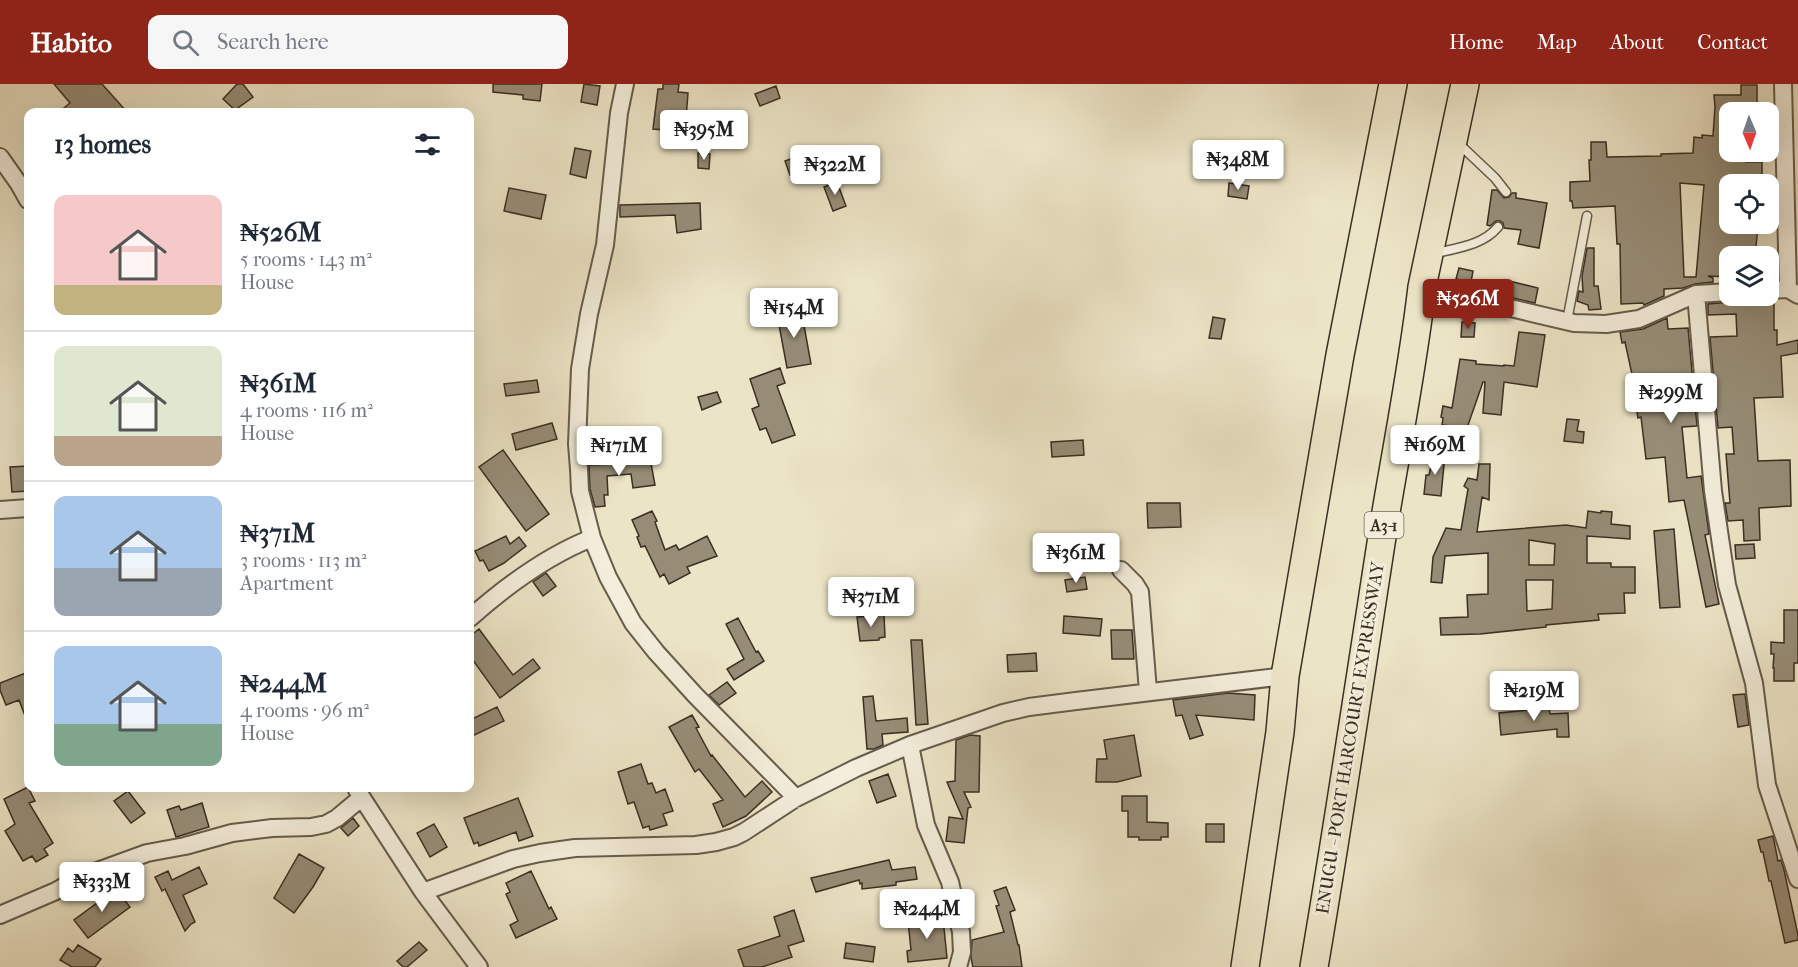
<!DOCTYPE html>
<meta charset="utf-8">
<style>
body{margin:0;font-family:"IM FELL French Canon",serif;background:#f6f6f7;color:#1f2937;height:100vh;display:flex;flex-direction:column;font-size:22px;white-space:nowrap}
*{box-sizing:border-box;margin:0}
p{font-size:20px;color:#747a83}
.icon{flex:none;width:33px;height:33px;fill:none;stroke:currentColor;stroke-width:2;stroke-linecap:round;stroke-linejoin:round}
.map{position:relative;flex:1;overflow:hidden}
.details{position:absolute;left:24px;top:24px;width:450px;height:684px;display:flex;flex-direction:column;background:#fff;border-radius:12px;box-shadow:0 6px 24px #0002}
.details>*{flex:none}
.needle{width:39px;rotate:178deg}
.tools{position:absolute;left:1719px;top:18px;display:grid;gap:12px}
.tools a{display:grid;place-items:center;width:60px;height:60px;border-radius:12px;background:#fff;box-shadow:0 6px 24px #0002;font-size:30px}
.price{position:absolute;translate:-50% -51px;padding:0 14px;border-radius:6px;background:#fff;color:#222;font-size:20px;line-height:39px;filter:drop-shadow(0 2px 3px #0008)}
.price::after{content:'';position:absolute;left:50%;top:36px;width:18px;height:14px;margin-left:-9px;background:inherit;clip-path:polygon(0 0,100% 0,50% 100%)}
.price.on{background:#8f2418;color:#fff}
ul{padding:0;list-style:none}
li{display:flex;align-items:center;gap:18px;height:150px;padding:0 30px}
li+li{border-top:2px solid #e0e1e3}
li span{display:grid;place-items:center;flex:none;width:168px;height:120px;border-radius:12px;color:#555}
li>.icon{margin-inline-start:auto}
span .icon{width:72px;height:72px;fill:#fffc;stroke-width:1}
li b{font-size:26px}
h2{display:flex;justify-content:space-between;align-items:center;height:72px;padding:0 30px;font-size:26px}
header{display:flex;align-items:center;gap:36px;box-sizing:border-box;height:84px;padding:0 30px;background:#8f2418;color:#fff}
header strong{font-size:28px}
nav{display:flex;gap:33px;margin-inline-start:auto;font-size:21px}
.search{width:420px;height:54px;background:#f6f6f7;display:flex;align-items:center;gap:15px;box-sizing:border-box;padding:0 21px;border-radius:12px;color:#747a83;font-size:22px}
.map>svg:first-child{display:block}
.building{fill:#978d77;stroke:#3a2f22;stroke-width:1.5;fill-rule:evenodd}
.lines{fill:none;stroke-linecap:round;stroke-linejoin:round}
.service-casing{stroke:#665c4b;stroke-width:11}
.minor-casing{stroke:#665c4b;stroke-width:20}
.trunk-casing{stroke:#3a2f22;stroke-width:30}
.service{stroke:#f3edda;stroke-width:8}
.minor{stroke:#f3edda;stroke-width:16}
.trunk{stroke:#ece4c6;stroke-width:27}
.labels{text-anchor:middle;stroke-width:6;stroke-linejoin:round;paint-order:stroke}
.shield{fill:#f3edda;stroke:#726859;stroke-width:1.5}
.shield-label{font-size:16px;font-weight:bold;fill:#3a2f22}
.street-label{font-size:18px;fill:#3a2f22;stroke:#f3edda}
</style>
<header>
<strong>Habito</strong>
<div class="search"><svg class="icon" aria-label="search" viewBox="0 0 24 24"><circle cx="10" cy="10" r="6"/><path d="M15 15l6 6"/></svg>Search here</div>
<nav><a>Home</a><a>Map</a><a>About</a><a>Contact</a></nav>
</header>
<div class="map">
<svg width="1798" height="883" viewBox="0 0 1798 883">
<rect width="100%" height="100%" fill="#ece4c6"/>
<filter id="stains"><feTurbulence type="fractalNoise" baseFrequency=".00333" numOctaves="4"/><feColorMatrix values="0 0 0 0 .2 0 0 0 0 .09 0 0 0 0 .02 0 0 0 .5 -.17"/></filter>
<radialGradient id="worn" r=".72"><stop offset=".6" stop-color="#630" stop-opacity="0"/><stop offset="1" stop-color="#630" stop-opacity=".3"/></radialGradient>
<path class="building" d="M54,0h48l25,28h-68l11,-9z
M237,0h6l10,13 -18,13 -12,-11z
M493,0h49l-2,17 -17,-2v-4l-30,-3z
M584,0l16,2 -3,19 -16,-3z
M663,0h16l-1,8 10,1 -3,39 -32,-3 5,-40h5z
M1741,1h16v18h-15v9h-12v44h17l-1,6h16v18h-32v44l28,2 -3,30h-25v21l-22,-1 5,2v4l-18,2 -12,4 -19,1v7l-20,9 -1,-2 -22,1 -1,-60h-3l-2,-38 -42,2 -1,-7h-2v-19l20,-1 -1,-21h2v-18h15l1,15 54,-1v-2l32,-1 1,-16 8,1v-3l11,1 2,-29 -1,-12h27zM1680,99l24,2 -8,92h-12z
M776,2l4,12 -20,8 -5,-12z
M575,64l16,3 -5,27 -16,-4z
M698,69l12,1 -1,15 -11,-1z
M805,70l5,14 -20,7 -5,-14z
M837,98l9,24 -13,5 -9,-24z
M1229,99l20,3 -2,13 -19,-3z
M509,104l37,7 -5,24 -37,-8z
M1492,106h5l7,8 5,-1 3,-4h4v5l31,5 -8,45 -21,-4 3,-14 -17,-2 -1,-5 -3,-2h-4l-6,5 -3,-1z
M700,119l1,26 -24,4 -2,-18 -55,2v-12z
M1587,164h7v38h4l3,23 -12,1 -1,-5 -11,-4 2,-10 4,1 -1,-16z
M1459,184l14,3 -2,11 -15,-3z
M1509,197l29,7 -3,15 -30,-7z
M1761,214l7,2h6v30h3v15l21,-5v13l-17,3 2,41 -29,1 4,63 32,-1 1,46 -32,2 1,32 -16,1 -1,-21 -15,1 -3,-18h5l-4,-49h8l-2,-27 -14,1 -8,-91 27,-1 -1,-22 -28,1v-11l23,-2 7,-3z
M801,225l10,55 -24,4 -10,-54z
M1213,233l12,2 -4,20 -12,-1z
M1667,234l1,11 20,-1 9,98 -15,1 5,51 14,-2 8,58 -4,1 14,69 -13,3 -22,-107 -15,2 -4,-45 -19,2 -5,-42 -3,1 -2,-12 5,-1 -5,-26h-3l-8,-37 -3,1 -2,-11 23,-3z
M1462,238l13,1 -1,14h-13z
M1519,248l26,3 -8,52 -33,-5 -3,33 -18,-2 2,-31h-2l-16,46 -25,-3 1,-7 -2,-1 2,-11 9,2 8,-49 16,2v3l28,2v-1l10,1z
M780,284l5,15 -8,3 18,49 -23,8 -6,-15 -6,2 -8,-21 7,-3 -9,-27z
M537,296l2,12 -33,4 -2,-12z
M717,308l4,10 -19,8 -4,-13z
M1567,335l12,1 -2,11 7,1 -1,11 -19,-2z
M552,339l5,16 -41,11 -4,-16z
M1083,356l1,15 -32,2 -1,-15z
M503,366l46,64 -23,17 -47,-64z
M1434,368l11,2 -4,42 -17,-2 2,-19h3z
M650,374l5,27 -22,3 -2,-14 -24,2 1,19h-4l1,11 -10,1 -5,-18 -1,-24 28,-1z
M1479,380h11l-1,36 -7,-3 -5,35 89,-7 20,3 2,-17 13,2v-2l11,1 -1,12 19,2v13l-43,-3v27h24v4h24v26h-11l1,20 -27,1 1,6 -53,5v2l-66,7 -39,1 -1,-17 28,-1 -1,-22 21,-1v-41l-43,3 -3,27 -11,-1 2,-25 13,-29 15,2 7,-41 -4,-3 4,-8 9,2zM1529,456l26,4 -1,21h-25zM1526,496h27l-1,29 -25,2z
M28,382v25l-16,1 -2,-25z
M1147,419h33l1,24 -33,1z
M652,427l5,10 -2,1 10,28 11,-5 3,5 28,-14 10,20 -30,11 3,6 -21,11 -5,-10 -4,3 -15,-31 -4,1 -4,-10 2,-1 -7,-16z
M1674,445l6,78 -20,1 -6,-77z
M506,452l4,8 9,-7 7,9 -22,17 -15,8 -6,-11 -3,1 -5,-10z
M1101,457l3,19 -30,4 -2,-20z
M1754,460l1,14 -19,1 -1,-14z
M546,489l10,13 -13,10 -10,-14z
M1085,493l2,12 -20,3 -2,-12z
M1784,526h14v53h-4v18h-20v-13h-1l1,-14h-3v-12l13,1z
M884,531l1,22 -6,1v2l-19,1 -3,-24z
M1064,532l38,3 -2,17 -37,-3z
M738,534l18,34 2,-1 6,10 -30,19 -7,-11 17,-10 -18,-35z
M479,545l34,46 20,-16 7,9 -40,30 -30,-42v-20z
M1111,546h21l2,29h-22z
M911,556h11l6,84 -12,1z
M1036,569l1,18 -29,1 -1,-17z
M28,588v49h-1l-8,-21 -13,5 -6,-15v-7z
M727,598l9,11 -17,12 -10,-10z
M1228,609l27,2 -1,25 -58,-5 7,20 -13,4 -8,-24 -6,1 -3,-16z
M1745,610l4,31 -11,2 -5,-32z
M873,612l3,25 31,-3 1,14 -26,2 1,11 -9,4h-7l-4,-52z
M497,623l7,14 -34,16v-17z
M1549,624l1,6 18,-1 1,24h-12v-8l-56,6 -2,-22z
M692,631l7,12 -3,1 15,28 1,-1 33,42 17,-16 10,11 -26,24 -23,11 -10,-23 10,-4 -24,-31 -4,3 -26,-45z
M970,651l10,1 -1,56h-15l7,15 -3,1 -4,35 -18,-2 3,-24 14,2 -16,-37 8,-1 1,-41z
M1134,651l7,41 -24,6h-21l1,-23h10l-3,-19z
M641,680l7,20 4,-1 4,10 9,-4 8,22 -10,3 4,11 -17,5 -1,-4 -6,2 -9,-26 -6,2 -10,-32z
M888,690l8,22 -19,7 -8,-22z
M28,703l7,14 -6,2 24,40 -9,6 4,6 -12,7 -4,-6 -9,5 -18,-30 10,-7 -11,-25z
M128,707l17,22 -14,10 -17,-22z
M1122,712h25v26l21,1v14h-7v3h-22v-3h-11v-26h-6z
M518,714l15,38 -14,5 -3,-9 -37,14 -1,-4 -4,2 -10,-26z
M202,719l7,24 -33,10 -9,-27 12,-4 2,4z
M353,734l6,8 -11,10 -7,-8z
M434,740l13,23 -17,10 -13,-24z
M1206,740h18v18h-18z
M1773,752l5,25 3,-1 3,10 14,65v5l-13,3 -14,-62h-2l-6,-29h-2l-3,-12z
M299,770l25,14 -11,19 -19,26 -20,-15z
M889,776l3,10 23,-3 2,12 -21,3v3l-34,4v-6l-2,1 -1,-4 -43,12 -5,-14z
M199,783l8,17 -24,11 12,27 -4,2 -6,7 -20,-42 -3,2 -7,-14 13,-6 4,9z
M531,787l18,38 2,-2 6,12 -41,19 -6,-13 8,-4 -12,-27 4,-2 -4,-9z
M1006,803l9,23 -5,2 8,33h1l3,22h-49l-2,-9 1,-18 32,-8 -8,-26 3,-1 -5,-14z
M116,805l14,18 -42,31 -14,-18z
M794,826l10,31 -16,5 4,11 -30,10h-18l-6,-17 42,-14 -6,-19z
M943,834l4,40 -39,4 -1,-11 4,-1 -3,-29z
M419,858l8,8 -20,17h-4l-6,-6z
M846,859l29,4 -2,15 -29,-4z
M78,861l23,14 -6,8h-23l-12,-7 8,-12 5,4z"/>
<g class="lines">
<defs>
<path id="service" d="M1458,59l37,35 11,14
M1432,170c24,-6 50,-8 66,-27
M1567,237l20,-105"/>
<path id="minor" d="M625,0l-6,29 -14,132 -16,69 -9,55 -3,75 2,25 1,22 12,47 16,39 25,46 23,29 39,43 101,103
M1783,0l5,205
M0,73l19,27 9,16
M1422,203l152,36 32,1 33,-5 57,-25 34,-2
M1768,206l20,-1 10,6
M1696,210l17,197 14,94 27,98 13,102 31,94
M0,426l28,-2
M1121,486l14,14 5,8 8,99
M470,534c36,-32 76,-62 122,-80
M910,661l16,80 24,57 11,50 1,20 -4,15
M357,706l66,102 56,75
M423,808l90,-33 27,-6 35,-5 121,-3 20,-3 18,-5 10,-5 52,-34 60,-30 54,-23 93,-32 26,-6 47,-6 209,-25
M0,831l56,-24 25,-14 66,-24 38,-7 47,-13 40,-5 39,-1 15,-3 11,-6 24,-20"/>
<path id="trunk" d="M1245,883l35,-235 5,-56 55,-321 53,-271
M1314,883c25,-147 47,-295 70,-443 13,-79 29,-158 38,-237l43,-203"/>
</defs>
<use href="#service" class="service-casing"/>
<use href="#minor" class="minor-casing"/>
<use href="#trunk" class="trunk-casing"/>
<use href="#service" class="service"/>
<use href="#minor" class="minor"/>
<use href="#trunk" class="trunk"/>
</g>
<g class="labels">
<rect class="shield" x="1364.5" y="428" width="39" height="26" rx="4.5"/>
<g class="shield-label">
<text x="1384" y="447">A3-1</text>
</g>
<g class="street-label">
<text transform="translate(1350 654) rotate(-81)" y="6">ENUGU - PORT HARCOURT EXPRESSWAY</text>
</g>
</g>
<rect width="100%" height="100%" filter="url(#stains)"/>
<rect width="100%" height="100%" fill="url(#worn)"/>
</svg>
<div class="tools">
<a><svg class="needle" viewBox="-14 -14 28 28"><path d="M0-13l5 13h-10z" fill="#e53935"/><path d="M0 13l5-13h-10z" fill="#747a83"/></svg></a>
<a><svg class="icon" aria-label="locate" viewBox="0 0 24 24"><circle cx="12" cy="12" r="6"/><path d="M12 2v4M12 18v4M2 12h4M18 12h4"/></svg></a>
<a><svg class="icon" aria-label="layers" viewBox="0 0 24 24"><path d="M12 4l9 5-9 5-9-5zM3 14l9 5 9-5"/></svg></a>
</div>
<b class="price" style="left:704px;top:77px">₦395M</b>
<b class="price" style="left:1238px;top:107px">₦348M</b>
<b class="price" style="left:835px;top:112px">₦322M</b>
<b class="price on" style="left:1468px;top:246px">₦526M</b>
<b class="price" style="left:794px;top:255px">₦154M</b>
<b class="price" style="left:1671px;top:340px">₦299M</b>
<b class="price" style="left:1435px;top:392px">₦169M</b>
<b class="price" style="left:619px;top:393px">₦171M</b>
<b class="price" style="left:1076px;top:500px">₦361M</b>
<b class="price" style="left:871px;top:544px">₦371M</b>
<b class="price" style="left:1534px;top:638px">₦219M</b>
<b class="price" style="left:102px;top:829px">₦333M</b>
<b class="price" style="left:927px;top:856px">₦244M</b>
<section class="details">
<h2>13 homes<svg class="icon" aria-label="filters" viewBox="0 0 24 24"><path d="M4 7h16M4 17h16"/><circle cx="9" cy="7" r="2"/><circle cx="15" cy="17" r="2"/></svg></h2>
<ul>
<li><span style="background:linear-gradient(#f6c9c9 75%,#c2b280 0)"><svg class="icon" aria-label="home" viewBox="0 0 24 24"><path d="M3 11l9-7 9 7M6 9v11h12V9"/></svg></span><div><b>₦526M</b><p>5 rooms · 143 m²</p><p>House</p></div></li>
<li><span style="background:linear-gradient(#dfe7d0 75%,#b9a48a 0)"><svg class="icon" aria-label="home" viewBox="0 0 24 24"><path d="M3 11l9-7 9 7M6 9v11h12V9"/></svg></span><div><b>₦361M</b><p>4 rooms · 116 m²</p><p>House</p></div></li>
<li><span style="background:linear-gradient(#a9c7e8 60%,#9aa5b1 0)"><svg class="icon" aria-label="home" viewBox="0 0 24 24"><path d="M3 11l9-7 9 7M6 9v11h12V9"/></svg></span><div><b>₦371M</b><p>3 rooms · 113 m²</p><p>Apartment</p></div></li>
<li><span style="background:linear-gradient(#a9c7e8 65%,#7fa58c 0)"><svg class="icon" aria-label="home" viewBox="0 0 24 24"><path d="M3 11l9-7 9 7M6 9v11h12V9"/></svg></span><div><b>₦244M</b><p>4 rooms · 96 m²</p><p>House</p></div></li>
</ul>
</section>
</div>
